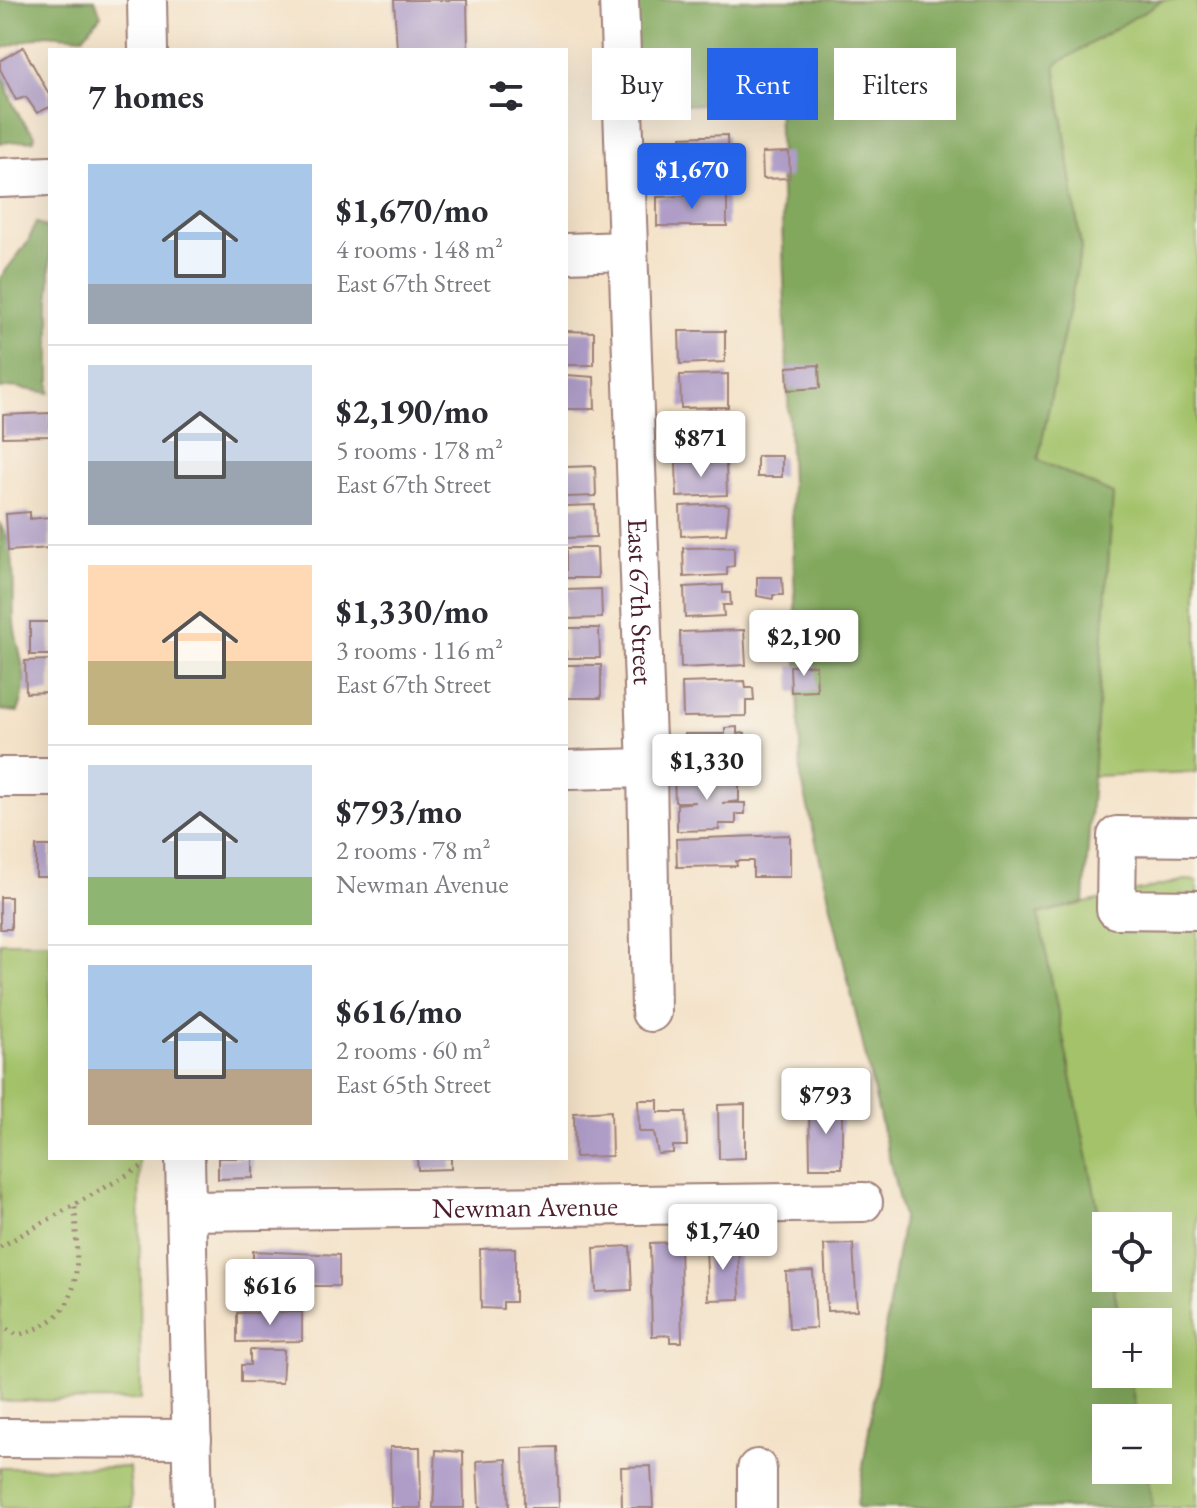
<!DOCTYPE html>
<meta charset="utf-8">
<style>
body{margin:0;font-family:"EB Garamond",serif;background:#f2f2f3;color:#2b2b33;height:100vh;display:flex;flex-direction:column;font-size:30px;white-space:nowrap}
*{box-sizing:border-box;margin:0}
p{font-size:26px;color:#7c7c81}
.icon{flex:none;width:44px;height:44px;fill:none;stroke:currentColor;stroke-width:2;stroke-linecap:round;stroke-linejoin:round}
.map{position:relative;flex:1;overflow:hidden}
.details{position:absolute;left:48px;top:48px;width:520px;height:1112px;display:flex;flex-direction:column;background:#fff;border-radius:0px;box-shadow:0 8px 32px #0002}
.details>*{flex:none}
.hud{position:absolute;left:592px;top:48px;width:484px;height:72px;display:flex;gap:16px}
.fabs{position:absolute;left:1092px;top:1212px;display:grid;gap:16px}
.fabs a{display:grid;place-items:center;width:80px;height:80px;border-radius:0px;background:#fff;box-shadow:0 8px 32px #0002;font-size:40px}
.price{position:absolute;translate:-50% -68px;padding:0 18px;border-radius:8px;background:#fff;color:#222;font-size:26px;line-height:52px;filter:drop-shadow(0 2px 4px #0008)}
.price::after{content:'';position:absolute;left:50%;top:48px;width:24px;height:18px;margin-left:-12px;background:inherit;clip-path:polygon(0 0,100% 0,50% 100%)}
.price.active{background:#2563eb;color:#fff}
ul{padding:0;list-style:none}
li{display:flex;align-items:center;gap:24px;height:200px;padding:0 40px}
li+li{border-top:2px solid #e1e1e2}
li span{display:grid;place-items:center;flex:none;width:224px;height:160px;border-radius:0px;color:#555}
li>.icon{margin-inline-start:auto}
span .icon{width:96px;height:96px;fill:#fffc;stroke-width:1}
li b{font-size:34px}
h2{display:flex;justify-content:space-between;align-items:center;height:96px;padding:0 40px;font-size:34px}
.pill{padding:0 28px;border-radius:0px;background:#fff;box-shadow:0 8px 32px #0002;font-size:28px;line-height:72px}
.pill.active{background:#2563eb;color:#fff}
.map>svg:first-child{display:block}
.green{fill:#a3c269;stroke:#76704a;stroke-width:2}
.forest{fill:#82a85d;stroke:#666444;stroke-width:2}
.building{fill:#af9dc8}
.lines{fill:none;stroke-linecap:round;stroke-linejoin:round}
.minor-casing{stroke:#9f807a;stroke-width:42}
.path{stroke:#9f807a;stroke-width:5;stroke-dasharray:2 6;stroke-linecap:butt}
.minor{stroke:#fff;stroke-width:38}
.labels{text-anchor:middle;stroke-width:8;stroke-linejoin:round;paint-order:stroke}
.street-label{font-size:28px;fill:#4a1f2b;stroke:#f7f3e8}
</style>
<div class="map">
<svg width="1197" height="1508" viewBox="0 0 1197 1508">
<rect width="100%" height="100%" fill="#f7f3e8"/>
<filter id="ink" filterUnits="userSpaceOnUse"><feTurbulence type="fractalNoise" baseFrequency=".0125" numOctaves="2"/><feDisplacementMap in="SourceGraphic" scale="16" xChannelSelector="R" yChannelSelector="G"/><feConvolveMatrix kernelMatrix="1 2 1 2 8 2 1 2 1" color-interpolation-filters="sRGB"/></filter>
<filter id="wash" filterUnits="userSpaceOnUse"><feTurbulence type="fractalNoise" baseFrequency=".006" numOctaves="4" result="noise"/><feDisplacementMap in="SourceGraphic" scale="32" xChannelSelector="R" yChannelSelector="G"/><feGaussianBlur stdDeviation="1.8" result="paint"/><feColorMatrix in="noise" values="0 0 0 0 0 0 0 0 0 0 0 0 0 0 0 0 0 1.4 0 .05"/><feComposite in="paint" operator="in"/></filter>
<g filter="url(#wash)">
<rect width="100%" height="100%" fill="#f4e2c8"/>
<path class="green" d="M1163,0h34v772l-104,4 20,-282 -75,-34 43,-211 -26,-184z
M1185,880l12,1v627h-44l-7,-38h12v-52h-21l-8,-44h29v-52h-38l-8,-44h46v-52h-52v22l-69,-334z
M0,942h50v216h89l2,242 -141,1z
M129,1467l3,41h-132v-40z"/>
<path class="forest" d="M0,0h95l6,15 -18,22 -37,-3 -46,15c5,35 9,60 35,86l-1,5 -34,3z
M619,0h544l-108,65 26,184 -43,211 75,34 -29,409 -46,11 68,334v30h6l8,44h-14v52h23l8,44h-31v52h40l7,38h-294l-2,-4 46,-286 -102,-441 -23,-674 -155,3z
M36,222l14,7v164l-38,-6 -12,2v-111l28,-36z
M0,524c19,32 12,63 14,97 3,36 19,53 4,91l-18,-2z"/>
<g id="blocks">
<path class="building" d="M394,0h73l1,50h-71z
M23,47l27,49v11l-13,6 -11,-16 -10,3 -16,-31v-8z
M727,135l1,32 -46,1 -1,-31z
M789,152l1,26 -27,1 -1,-26z
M685,193l42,3v30h-70v-29l28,-1z
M566,331l28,1v33h-28z
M679,331h46v31l-45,2z
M819,365l1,23 -32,2 -1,-23z
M728,374v33l-47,1 -1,-33z
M566,375l28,2 1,32h-29z
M50,413v23l-47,1v-22z
M757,456h25v21h-25z
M676,462l50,1 1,32 -50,2z
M595,466l1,30 -30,1v-30z
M725,504l4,2 -3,28 -45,2 -1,-30z
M595,505l1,32 -30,1v-32z
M30,512v7l20,-2v31l-42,3 -2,-37z
M734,547v19l-7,1v8l-43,2 -1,-29z
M566,548h31l1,30h-32z
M757,577h25l1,18h-10v4l-16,-3z
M723,585v8h7l1,12h-8l1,11 -39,2 -1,-31z
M601,589l1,29 -36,1v-29z
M30,622h20v33h-20z
M566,628h33l1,30h-34z
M744,630l2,35 -65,3 -1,-36z
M50,660v32l-24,1 -1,-32z
M566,665h35v33h-35z
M816,665l1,26 -26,1 -1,-26z
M745,681l1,7h7l1,13h-8v15l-63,1 -1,-34z
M737,727v7l8,-1v11h11v20l-71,2v-32h40v-6z
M722,774v5h17v22l-17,2h23v11h-9v10h-17v6l-42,1v-27l19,-2h-21l-1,-26z
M790,835v42h-37v-16h-17l1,5 -60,1 -1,-28z
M36,846h14v31h-14z
M0,897h11v32h-11z
M638,1100h20v12h28l1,34h-14v7l-15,1 -4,-22h-15z
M842,1103v65h-32l-1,-64z
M745,1104v54l-26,1 -1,-54z
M611,1111l1,45 -37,1 -1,-44z
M218,1158h35v20l-35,1z
M417,1158h34v11l-33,1z
M680,1242l2,100h-12v-7l-18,1 -2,-93z
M853,1244l4,66 -30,1 -3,-66z
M738,1245l2,54 -32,1 -2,-54z
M630,1246l2,44 -36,2 -2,-44z
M515,1248v54h-12v7l-22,-1 -1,-59z
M253,1251l86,4v31h-86z
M813,1271l3,57 -27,1 -3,-57z
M302,1312v29l-65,1v-29z
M250,1350h34l-2,33 -41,-1v-17h9z
M390,1447h30l1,61h-30z
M557,1447l2,61h-35l-1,-60z
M436,1450l27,2 1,56h-31z
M507,1459l2,49h-30l-2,-47z
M651,1466l2,42h-31l-1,-41z"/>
</g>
</g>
<g filter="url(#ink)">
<use href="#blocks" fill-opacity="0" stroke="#9f807a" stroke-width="2"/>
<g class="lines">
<defs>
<g id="minor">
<path d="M147,0l1,50"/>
<path id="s1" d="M619,0l28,768 4,244"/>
<path d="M0,178l50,-2"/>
<path d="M566,253l61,-2"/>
<path d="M566,770l81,-2"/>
<path d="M0,777h50"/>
<path d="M1197,837l-80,-1 -1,73 81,1"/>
<path d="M185,1158l8,350"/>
<path id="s2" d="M187,1211l676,-9"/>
<path d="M0,1438l192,1"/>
<path d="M757,1469v39"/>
</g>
</defs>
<use href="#minor" class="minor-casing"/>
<path class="path" d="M0,1247l141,-80
M0,1325l17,10c73,-18 59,-70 58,-131"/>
<use href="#minor" class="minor"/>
</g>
</g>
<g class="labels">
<g class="street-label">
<text dy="10" stroke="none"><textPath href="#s1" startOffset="602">East 67th Street</textPath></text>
<text dy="10" stroke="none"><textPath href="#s2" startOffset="338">Newman Avenue</textPath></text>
</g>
</g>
</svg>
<div class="fabs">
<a><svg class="icon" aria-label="locate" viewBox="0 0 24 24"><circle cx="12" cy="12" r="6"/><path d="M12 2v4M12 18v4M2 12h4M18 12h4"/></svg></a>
<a>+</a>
<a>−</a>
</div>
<b class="price active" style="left:692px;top:211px">$1,670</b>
<b class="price" style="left:701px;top:479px">$871</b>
<b class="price" style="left:804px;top:678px">$2,190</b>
<b class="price" style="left:707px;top:802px">$1,330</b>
<b class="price" style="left:826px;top:1136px">$793</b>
<b class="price" style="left:723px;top:1272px">$1,740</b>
<b class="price" style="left:270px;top:1327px">$616</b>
<div class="hud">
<a class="pill">Buy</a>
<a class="pill active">Rent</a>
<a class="pill">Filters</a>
</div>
<section class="details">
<h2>7 homes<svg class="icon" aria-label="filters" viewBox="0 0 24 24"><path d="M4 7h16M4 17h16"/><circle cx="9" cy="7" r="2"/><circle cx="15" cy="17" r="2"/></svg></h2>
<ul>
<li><span style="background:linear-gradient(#a9c7e8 75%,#9aa5b1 0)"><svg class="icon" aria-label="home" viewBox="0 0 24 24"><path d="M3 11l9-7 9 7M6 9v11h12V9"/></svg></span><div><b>$1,670/mo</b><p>4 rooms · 148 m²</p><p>East 67th Street</p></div></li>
<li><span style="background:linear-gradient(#c9d6e8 60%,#9aa5b1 0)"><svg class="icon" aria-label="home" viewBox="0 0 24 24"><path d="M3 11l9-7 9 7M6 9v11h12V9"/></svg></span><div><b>$2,190/mo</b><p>5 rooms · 178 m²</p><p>East 67th Street</p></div></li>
<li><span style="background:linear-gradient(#ffd9b3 60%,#c2b280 0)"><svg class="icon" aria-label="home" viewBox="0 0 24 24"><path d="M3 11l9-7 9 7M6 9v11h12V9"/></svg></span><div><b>$1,330/mo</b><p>3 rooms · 116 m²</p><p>East 67th Street</p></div></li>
<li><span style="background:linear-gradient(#c9d6e8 70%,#8fb573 0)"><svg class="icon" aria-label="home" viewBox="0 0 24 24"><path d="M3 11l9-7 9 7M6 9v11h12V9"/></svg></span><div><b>$793/mo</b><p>2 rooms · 78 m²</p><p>Newman Avenue</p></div></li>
<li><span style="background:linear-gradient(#a9c7e8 65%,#b9a48a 0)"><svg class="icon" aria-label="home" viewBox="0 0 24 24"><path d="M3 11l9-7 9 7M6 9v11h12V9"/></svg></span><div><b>$616/mo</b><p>2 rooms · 60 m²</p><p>East 65th Street</p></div></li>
</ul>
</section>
</div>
